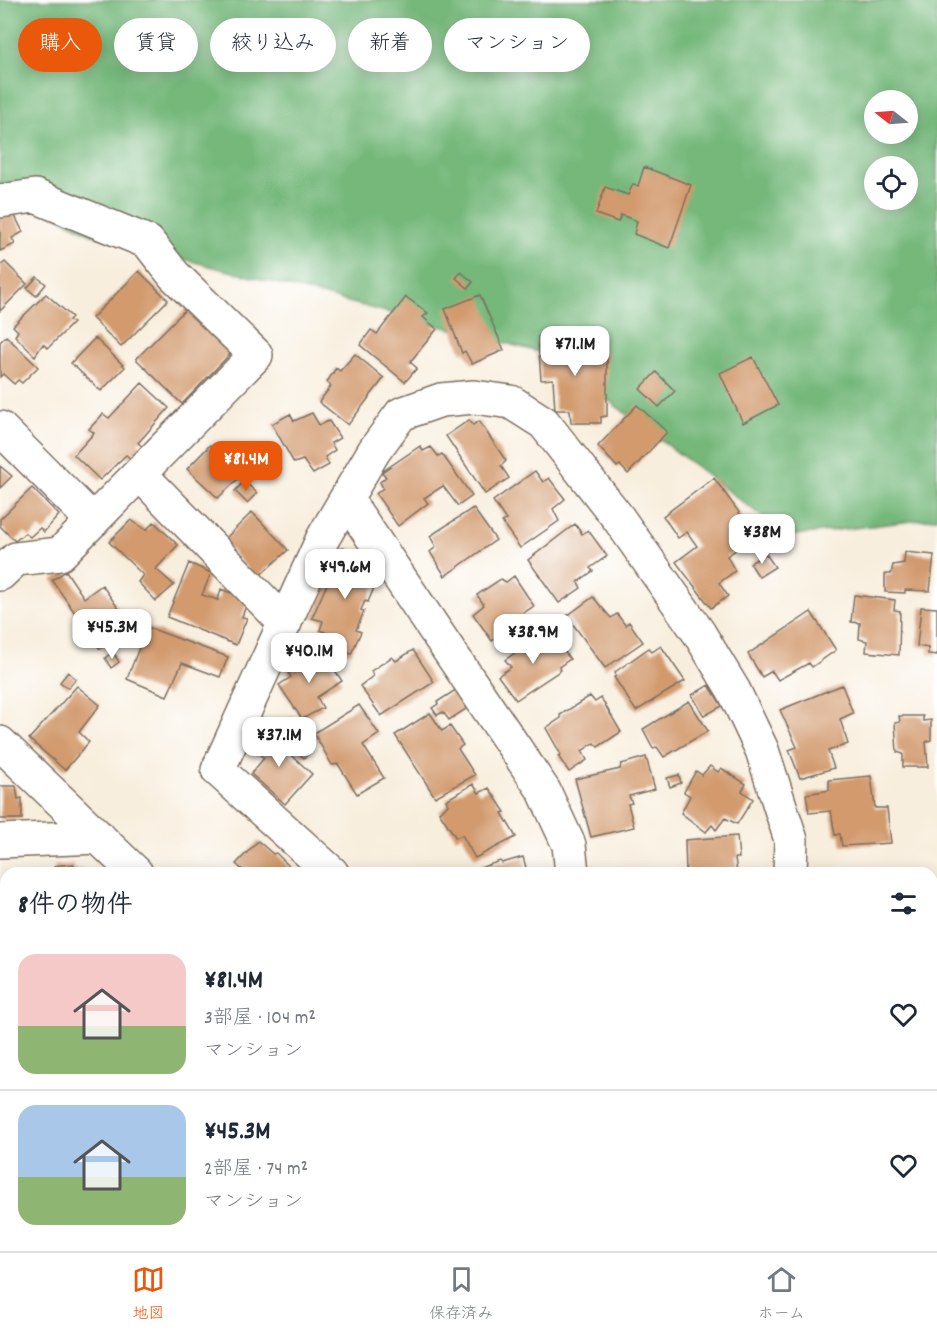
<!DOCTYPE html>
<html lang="ja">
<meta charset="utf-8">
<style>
body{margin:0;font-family:Dekko,"Klee One",sans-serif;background:#f6f6f7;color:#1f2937;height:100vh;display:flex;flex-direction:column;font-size:22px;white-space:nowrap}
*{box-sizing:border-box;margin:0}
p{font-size:20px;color:#747a83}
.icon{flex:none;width:33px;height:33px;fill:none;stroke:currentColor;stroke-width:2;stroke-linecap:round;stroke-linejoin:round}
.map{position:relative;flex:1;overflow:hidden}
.details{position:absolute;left:0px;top:867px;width:938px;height:384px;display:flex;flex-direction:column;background:#fff;border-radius:18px 18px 0 0;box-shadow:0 3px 15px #0003}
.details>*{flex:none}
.hud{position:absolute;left:18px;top:18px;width:600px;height:54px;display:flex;gap:12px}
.needle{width:39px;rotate:287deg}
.controls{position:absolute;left:864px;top:90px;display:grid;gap:12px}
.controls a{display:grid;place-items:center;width:54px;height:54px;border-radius:50%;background:#fff;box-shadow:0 3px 15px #0003;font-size:30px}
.price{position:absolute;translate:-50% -51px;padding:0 14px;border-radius:12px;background:#fff;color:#222;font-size:20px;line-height:39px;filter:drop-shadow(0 2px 3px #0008)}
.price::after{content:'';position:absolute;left:50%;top:36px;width:18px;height:14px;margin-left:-9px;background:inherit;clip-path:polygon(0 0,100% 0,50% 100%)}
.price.active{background:#ea580c;color:#fff}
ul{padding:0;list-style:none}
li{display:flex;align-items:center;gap:18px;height:150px;padding:0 18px}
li+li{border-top:2px solid #e0e1e3}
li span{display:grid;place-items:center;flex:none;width:168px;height:120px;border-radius:18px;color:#555}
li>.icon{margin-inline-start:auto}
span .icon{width:72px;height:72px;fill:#fffc;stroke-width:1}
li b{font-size:26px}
h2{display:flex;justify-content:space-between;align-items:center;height:72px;padding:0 18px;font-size:26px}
.tag{padding:0 21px;border-radius:27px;background:#fff;box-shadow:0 3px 15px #0003;font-size:21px;line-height:54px}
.tag.active{background:#ea580c;color:#fff}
.tab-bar{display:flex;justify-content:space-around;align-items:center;height:84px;border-top:2px solid #e0e1e3;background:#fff;font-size:16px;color:#747a83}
.tab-bar a{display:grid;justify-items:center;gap:3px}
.tab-bar .active{color:#ea580c}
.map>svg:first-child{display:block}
.forest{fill:#74b87a;stroke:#58714c;stroke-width:1.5;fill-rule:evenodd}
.building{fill:#d29a6d}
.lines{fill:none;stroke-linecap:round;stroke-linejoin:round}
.street-casing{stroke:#7d6f61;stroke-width:36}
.street{stroke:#fff;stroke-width:33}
</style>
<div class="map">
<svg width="937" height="1251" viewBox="0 0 937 1251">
<rect width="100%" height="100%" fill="#fff"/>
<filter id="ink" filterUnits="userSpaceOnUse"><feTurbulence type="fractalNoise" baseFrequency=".0167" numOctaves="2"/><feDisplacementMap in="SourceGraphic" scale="12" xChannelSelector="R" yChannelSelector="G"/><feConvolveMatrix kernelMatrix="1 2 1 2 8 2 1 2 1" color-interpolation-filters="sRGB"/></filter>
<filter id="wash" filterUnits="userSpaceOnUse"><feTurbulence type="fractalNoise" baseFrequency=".008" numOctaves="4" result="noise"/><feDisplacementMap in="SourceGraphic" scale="24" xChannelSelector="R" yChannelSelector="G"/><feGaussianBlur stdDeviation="1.35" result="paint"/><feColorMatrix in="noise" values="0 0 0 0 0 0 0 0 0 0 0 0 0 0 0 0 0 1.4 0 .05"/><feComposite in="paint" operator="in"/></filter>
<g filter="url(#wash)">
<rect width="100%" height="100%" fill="#f8eedd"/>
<path class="forest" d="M0,0h937v518l-149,18 -241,-182 -452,-118 -95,-49zM874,100h34v34h-34zM874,166h34v34h-34z"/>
<g id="blocks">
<path class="building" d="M644,167l47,18 -22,63 -35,-14 3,-13 -16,-6 -3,7 -22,-8 9,-27 23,8 5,-11 5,2z
M13,212l10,20 -11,6 3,6 -15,7v-33z
M5,262l22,22 -27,27v-45z
M139,271l29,29 -47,47 -29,-29z
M461,272l12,10 -5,6 -12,-10z
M37,277l9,7 -10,12 -9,-8z
M46,294l26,23 -3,3 4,3 -25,25 -5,-4 -8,12 -20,-20 3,-5 -5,-5z
M480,295l24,55 -32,14 -7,-13 -3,2 -17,-44z
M406,297l22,16 -5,4 14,12 -27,33 7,6 -12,14 -45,-37 11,-15 6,4z
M188,307l44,45 -50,52 -46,-45z
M569,333v6l9,1v3h10l-1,9h20v64l-6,1v6h-30l-1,-13h-15l-2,-31 -12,1 -3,-43z
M6,336l32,31 -16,16 -4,-3 -4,4 -11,-10 -3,3v-35z
M95,338l30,29 -24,24 -30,-28z
M355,354l29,24 -36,47 -29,-23 12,-16 -4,-4 9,-14 4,3z
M753,357l25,48 -35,18 -23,-50z
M656,372l19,19 -16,16 -19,-18z
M142,383l27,25 -31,35 5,4 -11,13 -6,-5 -26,25 -26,-25 20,-22 -5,-4 14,-15 6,4z
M637,405l30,27 -39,42 -8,-9 -3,2 -19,-21z
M312,413l7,12 10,-4 11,17 -9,5 4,7 -10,7 4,8 -16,9 -10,-14 -9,3 -22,-39 18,-10 4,7z
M469,420l4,5 6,-4 27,40 -5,5 8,12 -24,16 -39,-58z
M210,445l9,7 4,-4 12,12 -4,5 10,11 -23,22 -31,-29z
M420,446l3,5 8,-4 7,9 4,-2 30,42 -14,10 -15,-20 -19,12 4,5 -30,23 -22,-32 7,-6 -3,-6 6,-5 -4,-5z
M0,466l12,10 -12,12z
M535,471l8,11 6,-4 16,21 -12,10 6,12 -39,27 -18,-26 4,-2 -13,-19z
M714,478l42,58 -29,20 8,15 -16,12 9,13 -17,12 -35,-46 21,-16 -10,-14 -9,6 -15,-22z
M244,481l13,12 -10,10 -12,-12z
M32,488l27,27 -15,17 -4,-4 -10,9 -5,-4 -10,8 -15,-15v-7z
M473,508l23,32 -51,36 -15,-24 6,-5 -6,-11z
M252,512l36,38 -32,29 -33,-38z
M131,520l15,10 8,-8 24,23 -22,24 18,16 -18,16 -18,-19 5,-7 -34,-33z
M575,524l7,10 6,-4 19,26 -17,12 3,3 -15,11 3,6 -22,15 -31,-43z
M343,548l22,8 -3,6 8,3 -6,14 12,4 -8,19 -3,-1 -4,9 3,1 -8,19 5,2 -10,22 -23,-12 3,-7 -11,-5 3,-9 -11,-3z
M905,552l29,3 -4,36 -25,-1v3l-20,-1v-18h6l2,-9 11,-2z
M766,554l9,13 -16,10 -9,-14z
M189,563l22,10 -9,22 16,5 3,-11 27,11 -6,17 5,1 -11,27 -69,-28z
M66,571l18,27 18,-13 29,41 -31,23 -48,-69z
M514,576l20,30 -12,8 5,7 -35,20 -19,-27 11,-9 -7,-10 24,-16 5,3z
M854,595l41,5 -1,10 6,1 -1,44 -33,-3 1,-11 -8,-2 1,-16 -9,-1z
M593,597l18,21 6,-4 8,11 4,-3 14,20 -38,26 -38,-52z
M921,607l16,1v47l-9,-1v-6l-11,-2z
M811,612l25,38 -24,17 -3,-4 -31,17 -6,-9 -10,6 -14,-23z
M147,627l81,30 -8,20 -38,-14 -15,33 -40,-17z
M550,632l20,27 -11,8 2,3 -45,30 -18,-24 13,-9 -6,-7 37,-26 3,2z
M317,635l10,18 -10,5 -10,-18z
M661,646l24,35 -49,30 -22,-34 2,-1 -1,-4 34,-24 3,4z
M413,650l21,32 -53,34 -21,-30 13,-10 -2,-5 21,-14 4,4z
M305,651l10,13 12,-6 15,23 -25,16 6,11 -21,11 -23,-34 12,-8 -4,-6 10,-7 -3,-6z
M113,652l6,10 -8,6 -6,-10z
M68,672l8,7 -8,9 -8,-6z
M709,685l13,21 -18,10 -12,-21z
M842,685l11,28 -13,6 8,25 -20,7 6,17 -34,10 -11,-28 8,-3 -17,-37z
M77,686l23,19 -21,27 10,10 -24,28 -36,-31z
M457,689l12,18 -20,13 -6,-8 -6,3 -5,-7 6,-4 -1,-2z
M590,696l5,6 6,-4 20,34 -23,15 -4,-4 -12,8 5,9 -18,12 -11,-16 3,-1 -15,-27 15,-10 -1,-3z
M689,701l19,30 -44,26 -7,-10 -4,1 -10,-19z
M359,705l20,29 -16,11 21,33 -27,16 -19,-30 -6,1 -18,-32z
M430,713l12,18 8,-5 13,19 -5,4 17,26 -40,22 -40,-62z
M899,716h24v5l8,-1v20l-5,2 2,25h-25v-13l-6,-2 -2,-29 5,-1z
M292,717l11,18 -11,6 -11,-17z
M268,730l20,16 -3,3 27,25 -27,30 -34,-30 13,-16 -11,-9z
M306,744l6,6 -8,8 -7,-6z
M646,757l9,32 -26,7 3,7 -4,1 6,23 -43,10 -16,-58 45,-10 1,-5z
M710,766l8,6 3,-4 25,16 -4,7 11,8 -16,25 -12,-6 -9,12 -4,-5 -6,7 -25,-19 9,-17 -6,-4 12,-21 6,4z
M679,775l2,8 -11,4 -3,-9z
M871,776l4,32h12l4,35 -49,3 -2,-12 -5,1 -4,-24 -22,2 -3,-19 23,-4v-10z
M473,784l6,9 10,-5 16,24 -3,1 14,24 -41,21 -13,-23 -6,3 -17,-26 9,-7 -2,-5z
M0,786h16l2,13 4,-1v21h-22z
M737,836l2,22h-4l2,15h-51l-1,-33z
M258,841l15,13 3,-1 18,18 -2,2h-46l-10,-9z
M523,857l4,14 6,-2 1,4h-59l-1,-3 26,-9 2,2z
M74,864v5h12v4h-31l-1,-7z
M0,890h6v47h-6z
M932,911l5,1v62l-5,-1z
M0,1113h6v35h-6z
M0,1161h6v69h-6z
M932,1203l5,8v40h-17l-5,-6h17z
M403,1245h36v6h-35z
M659,1245h43l-6,6h-31z
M739,1245h5l7,6h-17z
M774,1245h42l-4,6h-30z"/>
</g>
</g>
<g filter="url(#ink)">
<use href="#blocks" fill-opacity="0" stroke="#7d6f61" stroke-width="1.5"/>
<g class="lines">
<defs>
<path id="street" d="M0,201l35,-5 113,46 26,33 82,80 -196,199 -44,5 -16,15
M0,428l93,93
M140,474l145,149
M347,500l197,291 25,54 3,28
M0,743l136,130
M0,841l99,-4
M332,873l-114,-103 105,-232 51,-87 27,-37 40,-14 33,-3 37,5 33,21 75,96 80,114 35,58 28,59 29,90 -1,33
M0,1019l6,-1
M0,1091l6,-1
M932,1144l5,-3
M380,1245v6
M528,1245l6,6
M885,1245l1,6
M0,1246l40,-1
M862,1251v-6"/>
</defs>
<use href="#street" class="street-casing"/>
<use href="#street" class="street"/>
</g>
</g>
</svg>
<div class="controls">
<a><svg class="needle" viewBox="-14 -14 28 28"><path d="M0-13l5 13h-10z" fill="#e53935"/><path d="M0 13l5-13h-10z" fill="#747a83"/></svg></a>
<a><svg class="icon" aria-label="locate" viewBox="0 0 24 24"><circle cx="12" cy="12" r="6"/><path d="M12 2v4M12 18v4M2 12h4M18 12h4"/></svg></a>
</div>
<b class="price" style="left:575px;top:377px">¥71.1M</b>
<b class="price active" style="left:246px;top:492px">¥81.4M</b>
<b class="price" style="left:762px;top:565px">¥38M</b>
<b class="price" style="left:345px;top:600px">¥49.6M</b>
<b class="price" style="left:112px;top:660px">¥45.3M</b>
<b class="price" style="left:533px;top:665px">¥38.9M</b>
<b class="price" style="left:309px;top:684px">¥40.1M</b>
<b class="price" style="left:279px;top:768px">¥37.1M</b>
<div class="hud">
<a class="tag active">購入</a>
<a class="tag">賃貸</a>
<a class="tag">絞り込み</a>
<a class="tag">新着</a>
<a class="tag">マンション</a>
</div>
<section class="details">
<h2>8件の物件<svg class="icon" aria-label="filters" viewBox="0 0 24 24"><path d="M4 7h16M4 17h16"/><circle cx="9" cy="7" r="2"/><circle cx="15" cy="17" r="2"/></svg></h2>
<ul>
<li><span style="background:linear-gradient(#f6c9c9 60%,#8fb573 0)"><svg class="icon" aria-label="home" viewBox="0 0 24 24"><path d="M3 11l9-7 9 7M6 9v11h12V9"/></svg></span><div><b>¥81.4M</b><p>3部屋 · 104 m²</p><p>マンション</p></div><svg class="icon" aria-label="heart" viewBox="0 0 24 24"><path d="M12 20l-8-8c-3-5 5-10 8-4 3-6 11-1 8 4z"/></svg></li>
<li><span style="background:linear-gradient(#a9c7e8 60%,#8fb573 0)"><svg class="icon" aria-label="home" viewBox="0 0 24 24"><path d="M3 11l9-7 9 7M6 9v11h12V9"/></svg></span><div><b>¥45.3M</b><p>2部屋 · 74 m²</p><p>マンション</p></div><svg class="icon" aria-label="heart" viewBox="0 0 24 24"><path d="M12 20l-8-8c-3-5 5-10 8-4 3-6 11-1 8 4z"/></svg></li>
</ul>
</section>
</div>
<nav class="tab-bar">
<a class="active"><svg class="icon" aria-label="map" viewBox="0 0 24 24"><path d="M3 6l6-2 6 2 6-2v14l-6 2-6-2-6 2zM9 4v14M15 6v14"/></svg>地図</a>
<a><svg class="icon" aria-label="saved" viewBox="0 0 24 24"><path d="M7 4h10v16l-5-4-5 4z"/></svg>保存済み</a>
<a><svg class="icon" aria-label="home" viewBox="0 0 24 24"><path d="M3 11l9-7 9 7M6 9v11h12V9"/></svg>ホーム</a>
</nav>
